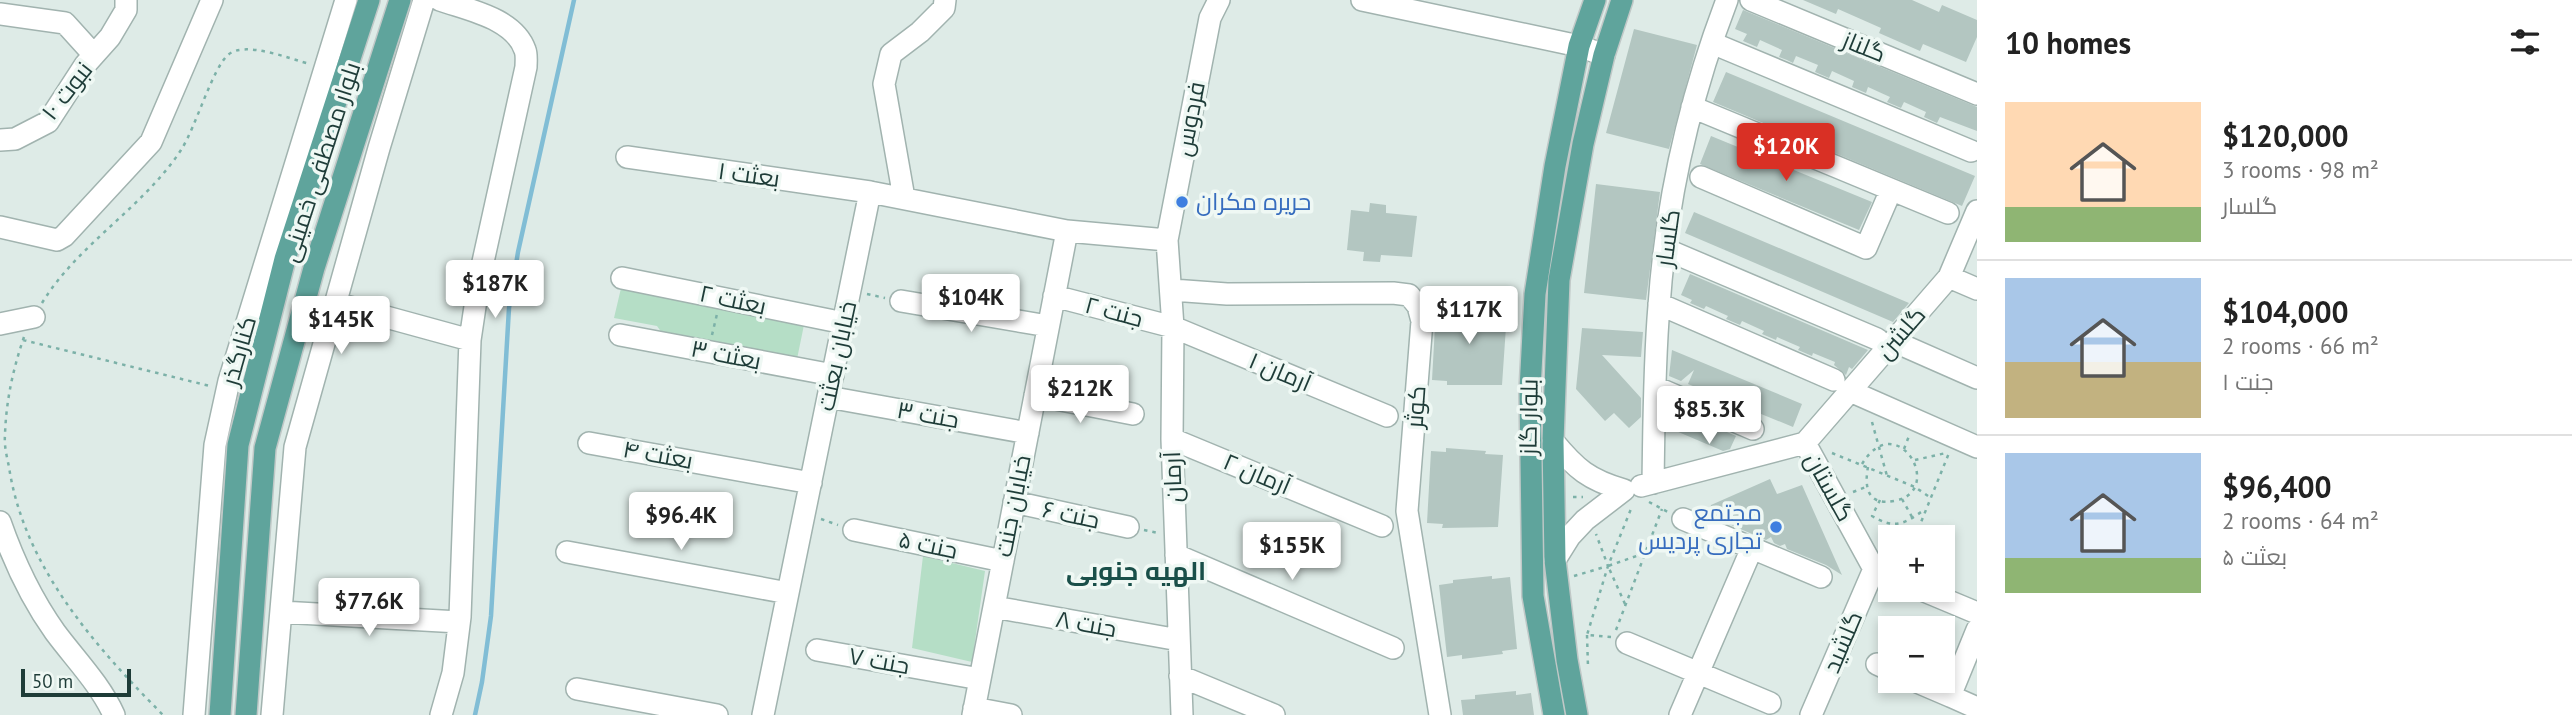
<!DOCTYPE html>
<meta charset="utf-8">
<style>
body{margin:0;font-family:"PT Sans",Cairo,sans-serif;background:#f6f6f6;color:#222;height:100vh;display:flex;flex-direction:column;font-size:26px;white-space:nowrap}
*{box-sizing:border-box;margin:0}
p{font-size:23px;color:#767676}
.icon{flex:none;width:38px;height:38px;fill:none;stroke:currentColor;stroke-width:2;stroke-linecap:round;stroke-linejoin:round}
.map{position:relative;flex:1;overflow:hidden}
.details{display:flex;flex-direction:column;background:#fff;width:595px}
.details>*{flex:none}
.tools{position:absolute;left:1878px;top:525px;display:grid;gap:14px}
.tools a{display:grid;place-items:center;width:77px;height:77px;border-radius:0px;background:#fff;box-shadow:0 4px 10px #0003;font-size:35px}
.scale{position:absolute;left:21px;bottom:18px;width:110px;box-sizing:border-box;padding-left:7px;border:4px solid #1e3c38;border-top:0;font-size:19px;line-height:24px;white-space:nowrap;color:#1e3c38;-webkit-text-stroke:5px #eff8f4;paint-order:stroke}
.price{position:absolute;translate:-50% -60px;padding:0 16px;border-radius:7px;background:#fff;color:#222;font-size:23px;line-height:46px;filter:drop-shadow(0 2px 4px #0008)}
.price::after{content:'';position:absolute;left:50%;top:42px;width:21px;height:16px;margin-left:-10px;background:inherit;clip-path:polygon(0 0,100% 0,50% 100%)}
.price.selected{background:#d93025;color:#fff}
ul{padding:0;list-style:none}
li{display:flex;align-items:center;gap:21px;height:175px;padding:0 28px}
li+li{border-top:2px solid #e0e0e0}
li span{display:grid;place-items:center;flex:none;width:196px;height:140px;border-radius:0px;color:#555}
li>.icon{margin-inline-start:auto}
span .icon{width:84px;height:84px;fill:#fffc;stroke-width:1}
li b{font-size:30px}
h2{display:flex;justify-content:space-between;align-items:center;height:84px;padding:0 28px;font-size:30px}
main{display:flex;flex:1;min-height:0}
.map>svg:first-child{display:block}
.green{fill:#b5dec6}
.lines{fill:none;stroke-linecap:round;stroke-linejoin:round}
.stream{stroke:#81bdd5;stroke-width:4.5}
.building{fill:#b3c6c1}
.minor-casing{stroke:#a1b3af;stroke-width:24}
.major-casing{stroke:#c0c8c7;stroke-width:24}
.path{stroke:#7cb1a8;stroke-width:2.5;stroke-dasharray:3.5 5;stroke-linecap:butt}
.minor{stroke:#fff;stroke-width:21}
.major{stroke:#5fa49c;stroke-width:21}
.shop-dot{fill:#3f7fe0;stroke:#eff8f4;stroke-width:2.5}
.labels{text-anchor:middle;stroke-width:7;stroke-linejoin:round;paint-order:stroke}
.street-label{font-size:24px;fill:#1e3c38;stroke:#eff8f4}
.shop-label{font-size:24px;fill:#366cbe;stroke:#eff8f4;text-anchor:start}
.neighbourhood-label{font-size:26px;font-weight:bold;fill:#194f49;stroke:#eff8f4}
</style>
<main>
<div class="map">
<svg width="1977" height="715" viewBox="0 0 1977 715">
<rect width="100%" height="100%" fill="#deebe7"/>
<path class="green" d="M622,284l183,36 -8,39 -135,-26 -5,-7 -43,-8z
M923,556l62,15 -13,91 -60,-14z"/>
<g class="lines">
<path class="stream" d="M475,715l7,-33 9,-66 18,-308 9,-56 56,-252"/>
</g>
<path class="building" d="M1803,0h109l27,12 3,-7 35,15v17l-11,25 -43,-18 -3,7 -41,-18 2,-5 -43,-19 -2,5z
M1743,10l234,97v24l-37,-14 -3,6 -13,-6 2,-5 -22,-10 -3,6 -14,-6 3,-5 -22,-10 -2,6 -14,-6 2,-6 -22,-10 -3,7 -14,-6 3,-7 -22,-9 -3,7 -6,-3 -8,-3 3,-7 -22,-10 -3,7 -14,-6 4,-7 -12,-5z
M1634,29l63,16 -28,104 -63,-16z
M1726,72l249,104 -13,30 -249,-104z
M1711,136l161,66 -13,28 -159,-66z
M1596,184l64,8 -14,108 -62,-7z
M1370,203l16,2v8l31,3 -5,41 -31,-2 -1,7 -17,-1 1,-9 -17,-2 4,-40 18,2z
M1694,212l215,91 -16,19 -208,-89z
M1690,274l178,76 -16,19 -3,-2 -3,8 -12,-10 1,-3 -22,-9 -1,3 -14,-6 2,-3 -23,-10 -1,3 -14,-6 2,-3 -22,-10 -2,4 -14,-6 2,-3 -22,-10 -2,3 -14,-6 2,-3 -11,-5z
M1451,305l39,3v3l17,1 -5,73h-55v-4l-15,-1 4,-72 15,1z
M1582,328l61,4 -2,25 -39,-2 39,43v19l-12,11 -15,-15 -9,8 -29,-32z
M1672,350l130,54 -9,23 -105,-43 6,-14 -13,11 -12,-5z
M1677,410l59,26 -6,13 -7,2 -54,-23z
M1446,448l40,3 -1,3 18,1 -5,72 -56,1 1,-4 -16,-1 4,-72 15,1z
M1770,479l7,15 25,-9 40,90 -16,-10 -39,-16 -2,-5 -5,2 -6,-3 -3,-6 -5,3 -58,-25 3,-10z
M1492,576v3l18,-2 7,72 -15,2 1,3 -41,5v-4l-15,2 -8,-72 14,-2v-3z
M1516,691v4l15,-2 3,22h-71l-2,-15 14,-1v-4z"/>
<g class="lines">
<defs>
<path id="minor" d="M440,0c28,10 74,18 85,50 2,5 1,12 1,17l-47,213 -9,60 -10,277 -7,56 -12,42
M1362,0l217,46 25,9
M1751,0l226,94
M0,14l65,9 29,32
M1712,43l259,108
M1692,107l256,106
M0,140l15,-1 33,-17 37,-57 25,-28 16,-27v-10
M627,157l243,35
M1701,177l165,71 25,-58
M904,198l-20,-114 7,-30 29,-22 24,-24 1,-8
M0,227l57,13 7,-4 87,-94 61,-142
M1665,249l212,90
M1949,277l28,12
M622,278l222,45
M1172,290l55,4 166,-1 16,2 9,11 4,15 -15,190 33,204
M1054,296l119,31 214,89
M901,301l147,25
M335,303l135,37
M1659,304l175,76
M0,324l34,-7
M620,335l213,40
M1893,341l84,37
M1655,387l98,42
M1850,391l127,56
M1035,395l98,19
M828,397l200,36
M1172,439l210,87
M1553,441c23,28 36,39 71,49l-39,30 -15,16 -15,24
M589,443l222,40
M1805,443l144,-166 28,-66
M1805,443l69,126 16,7
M1653,483c1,-59 1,-118 6,-177 7,-103 31,-209 68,-306
M1641,486l164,-43
M1014,502l114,25
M1683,519l138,58
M0,522c14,40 30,75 55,110 20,27 45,52 59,83
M854,530l149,31
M567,552l221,41
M1176,555l217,93
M1922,590l55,23
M994,607l185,33
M281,612l178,10
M1627,643l143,60
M817,650l163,29
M1877,664l13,6
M1180,676l94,39
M1915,681l35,15 27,-66
M577,689l140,26
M1950,696l27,12
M974,708l37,7
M194,715l21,-270 14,-64 117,-381
M272,715l23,-268 84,-299 45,-148
M763,715l107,-523 197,39
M973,715l94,-484 100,9
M1182,715l-10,-276 1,-112 -6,-87 43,-222 9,-18
M1680,715l72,-167
M1811,715l63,-146"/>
<path id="major" d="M220,715l18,-270 47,-186 84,-259
M246,715l19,-267 49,-180 86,-268
M1554,715l-21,-119 -3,-206 5,-96 20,-128 24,-120 16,-46
M1577,715l-10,-55 -12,-100 -2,-119 6,-161 24,-136 21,-89 18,-55"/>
</defs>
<use href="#minor" class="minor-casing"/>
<use href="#major" class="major-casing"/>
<path class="path" d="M867,294l18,4
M42,303c36,-59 101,-95 139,-153 15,-23 31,-81 47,-95 16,-15 62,4 82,9
M712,335l5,-21
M24,337c-11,32 -18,64 -19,98 -1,11 2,22 4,32 15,100 86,179 154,248
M23,340l187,46
M1872,422l15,54
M1904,449l5,-13
M1832,453l83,34 16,11
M1915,460l31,-7
M1862,464c35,-58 85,28 32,37 -26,5 -30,-13 -26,-34
M1853,492l13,-5
M1573,497h10
M1902,499l10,18
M1880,500l-8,16c22,13 31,9 52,-6
M1649,502l19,10
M821,519l17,6
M1144,530l14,3
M1915,537l34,-84
M1574,576l34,-10 -12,-32
M1625,604l-17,-38 37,-13
M1616,630l46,-121
M1587,635l1,32
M1611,637l-24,-2 21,-69 23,-57"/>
<use href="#minor" class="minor"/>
<use href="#major" class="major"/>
</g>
<g class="shop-dot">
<circle cx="1182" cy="202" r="7"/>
<circle cx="1776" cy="527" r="7"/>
</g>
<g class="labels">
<g class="street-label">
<text transform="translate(1864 47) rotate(22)" y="8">گلناز</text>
<text transform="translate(67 91) rotate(-52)" y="8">نبوت ۱۰</text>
<text transform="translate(1190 119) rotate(-79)" y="8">فردوس</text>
<text transform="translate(321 162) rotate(-72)" y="8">بلوار مصطفی خمینی</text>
<text transform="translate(749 175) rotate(8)" y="8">بعثت ۱</text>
<text transform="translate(1668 238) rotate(-82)" y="8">گلسار</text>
<text transform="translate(733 300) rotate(12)" y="8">بعثت ۲</text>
<text transform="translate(1114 312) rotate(15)" y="8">جنت ۲</text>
<text transform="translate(1901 333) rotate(-49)" y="8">گلشن</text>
<text transform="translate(239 351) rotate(-74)" y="8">کنارگذر</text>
<text transform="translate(726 355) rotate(11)" y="8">بعثت ۳</text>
<text transform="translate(837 356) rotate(-78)" y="8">خیابان بعثت</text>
<text transform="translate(1280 372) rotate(23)" y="8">آرمان ۱</text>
<text transform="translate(1416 407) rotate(-86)" y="8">کوثر</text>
<text transform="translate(928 415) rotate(10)" y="8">جنت ۳</text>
<text transform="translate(1529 417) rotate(-89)" y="8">بلوار گاز</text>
<text transform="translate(658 455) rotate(10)" y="8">بعثت ۴</text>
<text transform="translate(1257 474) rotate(23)" y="8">آرمان ۲</text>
<text transform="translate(1173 477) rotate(-92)" y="8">آرمان</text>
<text transform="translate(1829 487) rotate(61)" y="8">گلستان</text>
<text transform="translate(1013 506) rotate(-79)" y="8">خیابان جنت</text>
<text transform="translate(1071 515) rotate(12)" y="8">جنت ۶</text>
<text transform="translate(928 545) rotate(12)" y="8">جنت ۵</text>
<text transform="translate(1086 624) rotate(10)" y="8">جنت ۸</text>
<text transform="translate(1843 642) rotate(-67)" y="8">گلشید</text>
<text transform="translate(879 661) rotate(10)" y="8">جنت ۷</text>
</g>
<g class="shop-label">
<text x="1196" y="210">حریره مکران</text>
<text x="1762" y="521" text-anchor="end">مجتمع<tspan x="1762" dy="28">تجاری پردیس</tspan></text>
</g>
<g class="neighbourhood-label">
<text x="1136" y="580">الهیه جنوبی</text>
</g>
</g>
</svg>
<div class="tools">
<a>+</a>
<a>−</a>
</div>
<div class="scale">50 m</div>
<b class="price selected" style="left:1786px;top:183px">$120K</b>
<b class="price" style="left:495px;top:320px">$187K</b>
<b class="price" style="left:971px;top:334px">$104K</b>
<b class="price" style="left:1469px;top:346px">$117K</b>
<b class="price" style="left:341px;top:356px">$145K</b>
<b class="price" style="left:1080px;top:425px">$212K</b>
<b class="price" style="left:1709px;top:446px">$85.3K</b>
<b class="price" style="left:681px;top:552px">$96.4K</b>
<b class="price" style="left:1292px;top:582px">$155K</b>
<b class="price" style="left:369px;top:638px">$77.6K</b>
</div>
<section class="details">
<h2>10 homes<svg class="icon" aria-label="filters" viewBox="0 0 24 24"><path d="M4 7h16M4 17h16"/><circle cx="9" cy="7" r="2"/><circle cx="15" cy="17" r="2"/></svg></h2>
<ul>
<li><span style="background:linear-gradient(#ffd9b3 75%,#8fb573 0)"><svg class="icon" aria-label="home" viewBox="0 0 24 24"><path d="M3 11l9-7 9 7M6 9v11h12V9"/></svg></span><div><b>$120,000</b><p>3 rooms · 98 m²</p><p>گلسار</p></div></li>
<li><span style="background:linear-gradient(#a9c7e8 60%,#c2b280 0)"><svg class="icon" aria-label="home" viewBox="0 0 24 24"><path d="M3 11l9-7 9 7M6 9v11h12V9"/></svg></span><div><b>$104,000</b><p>2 rooms · 66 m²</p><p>جنت ۱</p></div></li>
<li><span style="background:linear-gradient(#a9c7e8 75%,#8fb573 0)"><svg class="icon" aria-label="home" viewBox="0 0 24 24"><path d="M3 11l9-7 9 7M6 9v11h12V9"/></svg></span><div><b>$96,400</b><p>2 rooms · 64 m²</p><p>بعثت ۵</p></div></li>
</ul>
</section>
</main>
